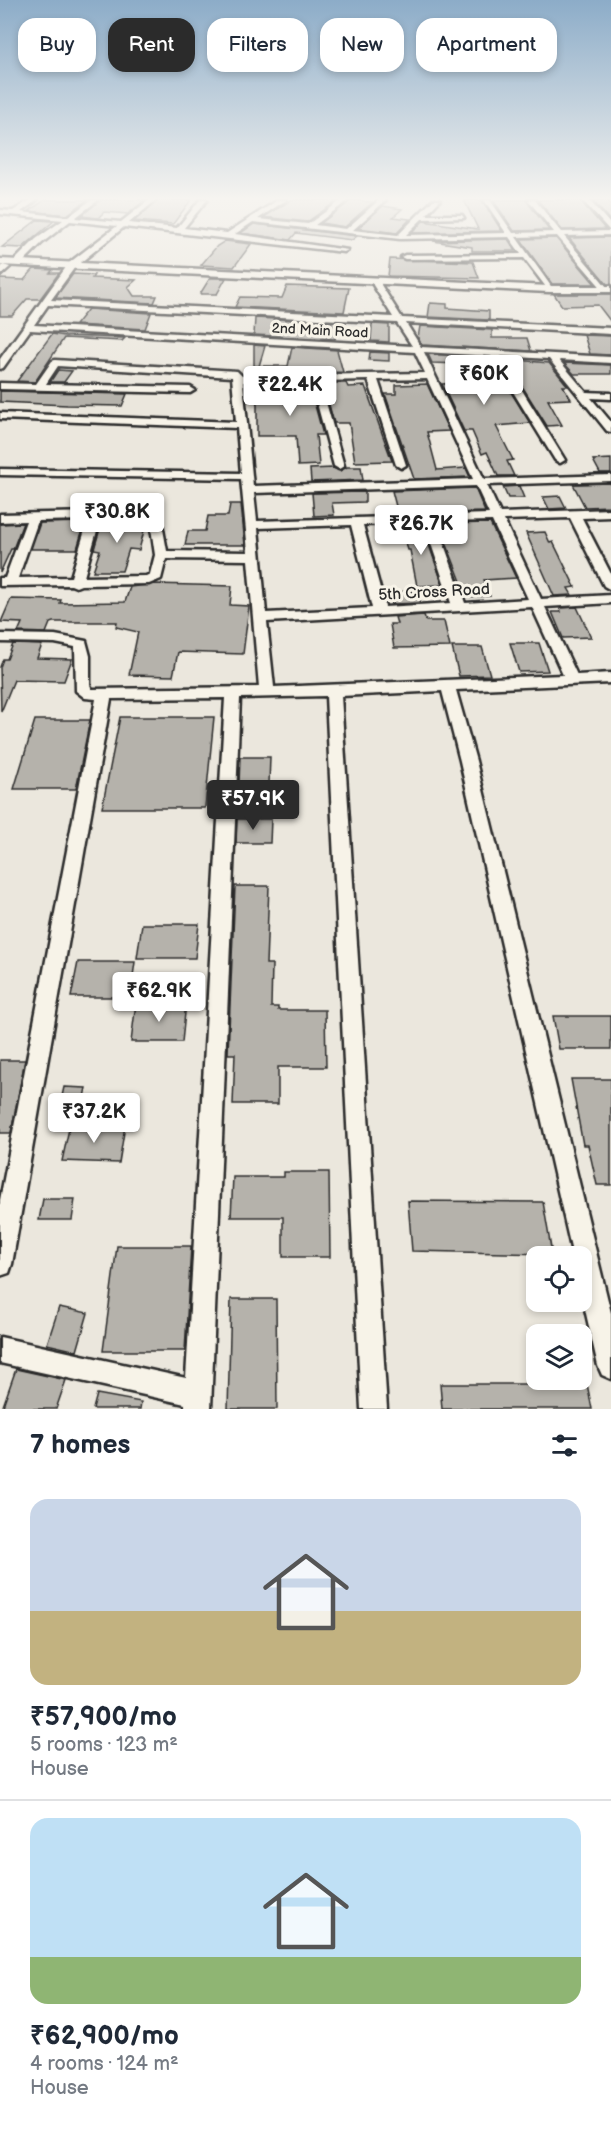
<!DOCTYPE html>
<meta charset="utf-8">
<style>
body{margin:0;font-family:"Balsamiq Sans",sans-serif;background:#f2f2f3;color:#1f2937;height:100vh;display:flex;flex-direction:column;font-size:22px;white-space:nowrap}
*{box-sizing:border-box;margin:0}
p{font-size:20px;color:#747a83}
.icon{flex:none;width:33px;height:33px;fill:none;stroke:currentColor;stroke-width:2;stroke-linecap:round;stroke-linejoin:round}
.map{position:relative;height:1409px;overflow:hidden}
.panel{display:flex;flex-direction:column;background:#fff;flex:1}
.panel>*{flex:none}
.hud{position:absolute;left:18px;top:18px;width:576px;height:54px;display:flex;gap:12px}
.tools{position:absolute;left:526px;top:1246px;display:grid;gap:12px}
.tools a{display:grid;place-items:center;width:66px;height:66px;border-radius:12px;background:#fff;box-shadow:0 3px 9px #0003;font-size:30px}
.price{position:absolute;translate:-50% -51px;padding:0 14px;border-radius:6px;background:#fff;color:#222;font-size:20px;line-height:39px;filter:drop-shadow(0 2px 3px #0008)}
.price::after{content:'';position:absolute;left:50%;top:36px;width:18px;height:14px;margin-left:-9px;background:inherit;clip-path:polygon(0 0,100% 0,50% 100%)}
.price.selected{background:#2b2b2b;color:#fff}
ul{padding:0;list-style:none}
li{display:grid;align-content:center;gap:12px;height:318px;padding:0 30px}
li+li{border-top:2px solid #e0e1e3}
li span{display:grid;place-items:center;height:186px;border-radius:18px;color:#555}
li>.icon{margin-inline-start:auto}
span .icon{width:108px;height:108px;fill:#fffc;stroke-width:1}
li b{font-size:26px}
h2{display:flex;justify-content:space-between;align-items:center;height:72px;padding:0 30px;font-size:26px}
.pill{padding:0 21px;border-radius:18px;background:#fff;box-shadow:0 3px 9px #0003;font-size:21px;line-height:54px}
.pill.selected{background:#2b2b2b;color:#fff}
.map>svg:first-child{display:block}
.building{fill:#b5b2ab;stroke:#2b2b2b;stroke-width:1.5}
.lines{fill:none;stroke-linecap:round;stroke-linejoin:round}
.minor-casing{stroke:#2b2b2b;stroke-width:5}
.secondary-casing{stroke:#2b2b2b;stroke-width:5}
.minor{fill:#f7f3e8;fill-rule:evenodd}
.secondary{fill:#f7f3e8;fill-rule:evenodd}
.labels{text-anchor:middle;stroke-width:6;stroke-linejoin:round;paint-order:stroke}
.far-street-label{font-size:14px;fill:#2b2b2b;stroke:#f7f3e8}
.street-label{font-size:16px;fill:#2b2b2b;stroke:#f7f3e8}
</style>
<div class="map">
<svg width="611" height="1409" viewBox="0 0 611 1409">
<rect width="100%" height="100%" fill="#ebe7dd"/>
<filter id="ink" filterUnits="userSpaceOnUse"><feTurbulence type="fractalNoise" baseFrequency=".0167" numOctaves="2"/><feDisplacementMap in="SourceGraphic" scale="12" xChannelSelector="R" yChannelSelector="G"/><feConvolveMatrix kernelMatrix="1 2 1 2 8 2 1 2 1" color-interpolation-filters="sRGB"/></filter>
<g filter="url(#ink)">
<path class="building" d="M45,200h42l-20,15 -38,-4z
M100,200h45l-17,14 -24,-2 -6,6 -17,-2z
M158,200h33l-18,24 -39,-3z
M291,200h47l-31,22 -43,-5z
M351,200l22,2 -28,25 -24,-4z
M464,200h18l20,31 -90,2 11,-12 55,8z
M493,200h33l23,30 -35,1z
M538,200h42l25,29 -43,1z
M592,200h15l4,4v18z
M383,206l19,3 -9,8 17,2 -13,14 -39,-5z
M37,220l17,1 -32,27 -20,-1z
M254,224l103,12 -5,4 -56,-7 -6,7 -49,-7z
M611,237v47h-4l-38,-46z
M556,238l39,46h-43l-32,-45z
M508,239l8,12h-44v-4l-39,-6z
M225,241l26,3 -17,23 -33,-2 16,-19z
M390,259l83,3 6,16 -91,-2z
M34,269l19,1 -3,3h9l-19,26h-13l-15,17h-12v-37l24,1z
M73,274l21,1 -2,3 44,2 -8,7 6,9h23l-3,7 -99,-5z
M210,278h16l-9,16h-17z
M287,286l62,2 -5,24 -109,-5 5,-10 42,1z
M554,294h57v28l-13,-17 -36,1z
M430,303l17,1v4l42,3v9l-61,-3z
M88,309l63,4 -6,16 -70,-4z
M255,318l82,4 -2,17 -81,-4z
M372,324l17,1v17l-18,-1z
M420,326l72,4v8h35l4,13 -109,-6 -4,-7z
M52,334l13,2 60,2 -3,3 -58,-3 -29,44 -18,-1z
M584,335l27,1v19l-21,-1z
M254,345l11,1 -6,20h29l4,-19 45,3 6,22 -89,2v-8h4h-4z
M370,352l19,1v8l-20,-1z
M428,354l62,4 40,65 -34,3 17,34 -6,1 7,15h-16l-11,-24 -5,2 -10,-23h-8l-22,-47 18,-1v-19l-28,-1z
M505,359l44,4 19,23h-5l8,13 -23,1 14,25 -15,1z
M564,363l47,2v9h-37z
M58,370l14,1 -8,11h-14z
M309,383l14,52h-7l3,30 -21,1 -2,-30h-39v-31l-1,-9h-3v-12z
M323,383h23l2,4 17,-1 27,75 -37,1 -6,-39h-15z
M427,384l22,47 -22,1 10,38 29,-2 4,9 -56,2 -29,-85h11v-9z
M0,391l127,3 -5,12 -55,-1 -67,-3z
M611,459v14h-11l-7,-13z
M347,467h14l2,13 -52,2 -1,-13 23,-1 7,3z
M611,483v23l-26,1 -12,-23z
M519,486l5,12h-16l-5,-11z
M475,488l10,24 -87,2 -6,-23z
M365,492v10l-33,1 2,12 -20,1 -2,-23z
M560,496l6,12 -17,1 -6,-12z
M230,504h11l4,41h-60l3,-14h17l3,-15h20z
M85,522l-8,27h-46l9,-26z
M102,522l44,1 -7,27 -10,-1 -7,22h-29l7,-21 -6,-1z
M23,523l-10,26h-2l-11,24v-49z
M490,523l26,55 -32,2 6,16 -23,1 -28,-73z
M422,525l21,60 -26,1 -7,-36h-2l-7,-24z
M545,532l5,11 3,-1 22,45 -7,1 4,7 -18,1 -28,-63z
M154,584l78,2 -2,19 19,1 -6,48 -65,-2 -5,24 -44,-1 9,-43 -22,-5 1,-5h-64l-3,1 -4,10 -28,-1 4,-9 -21,-1 10,-23 50,1 -1,3 65,-1 5,-15z
M417,591l4,12 -29,1 -3,-12z
M577,607l14,30 -28,1 -11,-26h9l-1,-4z
M424,615l2,6h18l6,26 -56,1 -4,-24h7l-2,-7z
M510,643h29l9,28 -29,1z
M13,644l29,1 -5,13 35,1 -8,22 -50,-1 -13,32 -1,-45 3,-8h4z
M452,647h30l8,28 -31,1z
M120,717h94l-9,91h-103z
M35,720h55l-14,69h-62z
M240,757h30l-1,27h-30z
M237,819h34l-1,24h-34z
M235,886h34l-3,78h6l-1,43h7v3h47l1,57h-48v37h-45l2,-50h-7z
M142,924h57l-4,34h-58z
M78,962h57l-5,35h-59z
M136,1003h50l-4,39h-51z
M553,1016h58v33h-52z
M0,1060h25l-14,73h-11z
M571,1079h40v106h-14l-9,-40h-5z
M64,1087l22,1 -5,23 -22,-1z
M70,1124l55,2 -6,37 -57,-2z
M284,1172h45l1,85h-47v-40h-52l2,-40h51z
M43,1199h32l-3,21h-33z
M408,1201l135,1 9,52 -140,-3z
M117,1246h74l-6,105h-82z
M231,1299h45l1,110h-49z
M59,1307l29,6 -11,38 -30,-7z
M16,1369l50,11 -10,29h-54z
M440,1384h147l5,25h-150z
M97,1394l44,8 -1,7h-47z"/>
<g class="lines">
<defs>
<path id="minor" d="M30,200h7l-16,12 47,5 23,-17h7l-23,18 46,4 28,-22h7l-27,23 48,5 23,-28h7l-23,28 43,5 51,-33h8l-28,19 50,5 34,-24h7l-34,25 31,4 33,-29h7l-33,30 45,5 35,-35h7l-14,15h36l2,3 -42,1 -16,16 100,-2 -22,-33h6l23,33 41,-1 -26,-32h7l26,32 49,-1 -28,-31h7l22,25v10l-47,1 43,51v4h-3l-47,-55 -41,1 37,52 -4,2 -25,-33 -119,1 -4,-2 4,-2 116,-1 -12,-17 -109,2 -147,-17 -18,12 113,16 -4,2 -220,-25 -49,40 -24,33 342,17 -20,-32v-4l4,-2 4,2v4l21,33 209,10v6l-205,-11 15,24 190,10v6l-52,-3 27,32 25,1v6l-20,-1 20,24v10l-4,-1 -58,-72 -48,-3 64,104 -5,3 -5,-3 -64,-104 -67,-4 60,127 127,-4v6l-124,4 13,28 111,-4v8l-29,1 29,56v16l-7,-4 -34,-68 -66,2 37,79 70,-4v8l-66,4 32,68 34,-2v10l-155,7 20,71 135,552v66l-9,-4 -4,-9 -16,-70v-39h-9l-113,-496 -18,-70 -101,5 46,713h-26l-35,-713 -86,2 -29,711h-26v-5l-185,-41v-26l186,41 39,-680 -114,1 -99,565 -3,9 -9,3v-76l96,-501 -11,-1 -9,-7 -1,-44 -20,-4 -55,-1v-8l55,1 31,6 4,15v29l2,4 167,-2 -11,-127 -82,-1 -5,20 -12,5 -68,1 -5,2 -5,-2 -71,1v-8h5l21,-57 -26,1v-8l95,-2 60,2 6,4 6,33 81,1 -7,-73 -241,-4v-6l241,4 -4,-45 -237,-9v-6l236,9 -4,-45 -174,-11 -12,18 144,3 5,3 -5,3 -190,-4v-6l36,1 16,-23 3,-1 182,11 5,5 183,-3 -10,-21 -385,-22 -27,38 -3,1v-10l69,-96 48,-37 -47,-5 -28,22 -22,22h-6v-4l22,-22 27,-19 -63,-6v-4l13,1zM48,305l349,18 15,23 -378,-21zM427,379l46,100 -220,7 -10,-104 68,-1 23,85 5,3 5,-3 -24,-85 48,-1 28,85 5,3 5,-3 -28,-85zM476,486l13,28 -232,7 -3,-28zM88,520l-17,57 -53,1 20,-57zM100,520l50,1 5,34 -5,19 -4,2 -62,1zM492,521l36,78 -63,4 -29,-81zM424,523l27,80 -66,4 -22,-82zM351,525l21,83 -106,5 -8,-85zM532,607l31,68 -289,12 -7,-65z
M3,265l7,2 -10,9v-7z"/>
<path id="secondary" d="M0,259l549,27h62v6h-62l-549,-27z"/>
</defs>
<use href="#minor" class="minor-casing"/>
<use href="#secondary" class="secondary-casing"/>
<use href="#minor" class="minor"/>
<use href="#secondary" class="secondary"/>
</g>
</g>
<linearGradient id="sky" x2="0" y2="1"><stop stop-color="#8cacc8"/><stop offset="0.5" stop-color="#f6f4f0"/><stop offset="1" stop-color="#f6f4f0" stop-opacity="0"/></linearGradient>
<rect width="611" height="397" fill="url(#sky)"/>
<g class="labels">
<g class="far-street-label">
<text transform="translate(320 330) rotate(3)" y="5">2nd Main Road</text>
</g>
<g class="street-label">
<text transform="translate(434 591) rotate(-3)" y="6">5th Cross Road</text>
</g>
</g>
</svg>
<div class="tools">
<a><svg class="icon" aria-label="locate" viewBox="0 0 24 24"><circle cx="12" cy="12" r="6"/><path d="M12 2v4M12 18v4M2 12h4M18 12h4"/></svg></a>
<a><svg class="icon" aria-label="layers" viewBox="0 0 24 24"><path d="M12 4l9 5-9 5-9-5zM3 14l9 5 9-5"/></svg></a>
</div>
<b class="price" style="left:484px;top:406px">₹60K</b>
<b class="price" style="left:290px;top:417px">₹22.4K</b>
<b class="price" style="left:117px;top:544px">₹30.8K</b>
<b class="price" style="left:421px;top:556px">₹26.7K</b>
<b class="price selected" style="left:253px;top:831px">₹57.9K</b>
<b class="price" style="left:159px;top:1023px">₹62.9K</b>
<b class="price" style="left:94px;top:1144px">₹37.2K</b>
<div class="hud">
<a class="pill">Buy</a>
<a class="pill selected">Rent</a>
<a class="pill">Filters</a>
<a class="pill">New</a>
<a class="pill">Apartment</a>
</div>
</div>
<section class="panel">
<h2>7 homes<svg class="icon" aria-label="filters" viewBox="0 0 24 24"><path d="M4 7h16M4 17h16"/><circle cx="9" cy="7" r="2"/><circle cx="15" cy="17" r="2"/></svg></h2>
<ul>
<li><span style="background:linear-gradient(#c9d6e8 60%,#c2b280 0)"><svg class="icon" aria-label="home" viewBox="0 0 24 24"><path d="M3 11l9-7 9 7M6 9v11h12V9"/></svg></span><div><b>₹57,900/mo</b><p>5 rooms · 123 m²</p><p>House</p></div></li>
<li><span style="background:linear-gradient(#bfe0f5 75%,#8fb573 0)"><svg class="icon" aria-label="home" viewBox="0 0 24 24"><path d="M3 11l9-7 9 7M6 9v11h12V9"/></svg></span><div><b>₹62,900/mo</b><p>4 rooms · 124 m²</p><p>House</p></div></li>
</ul>
</section>
